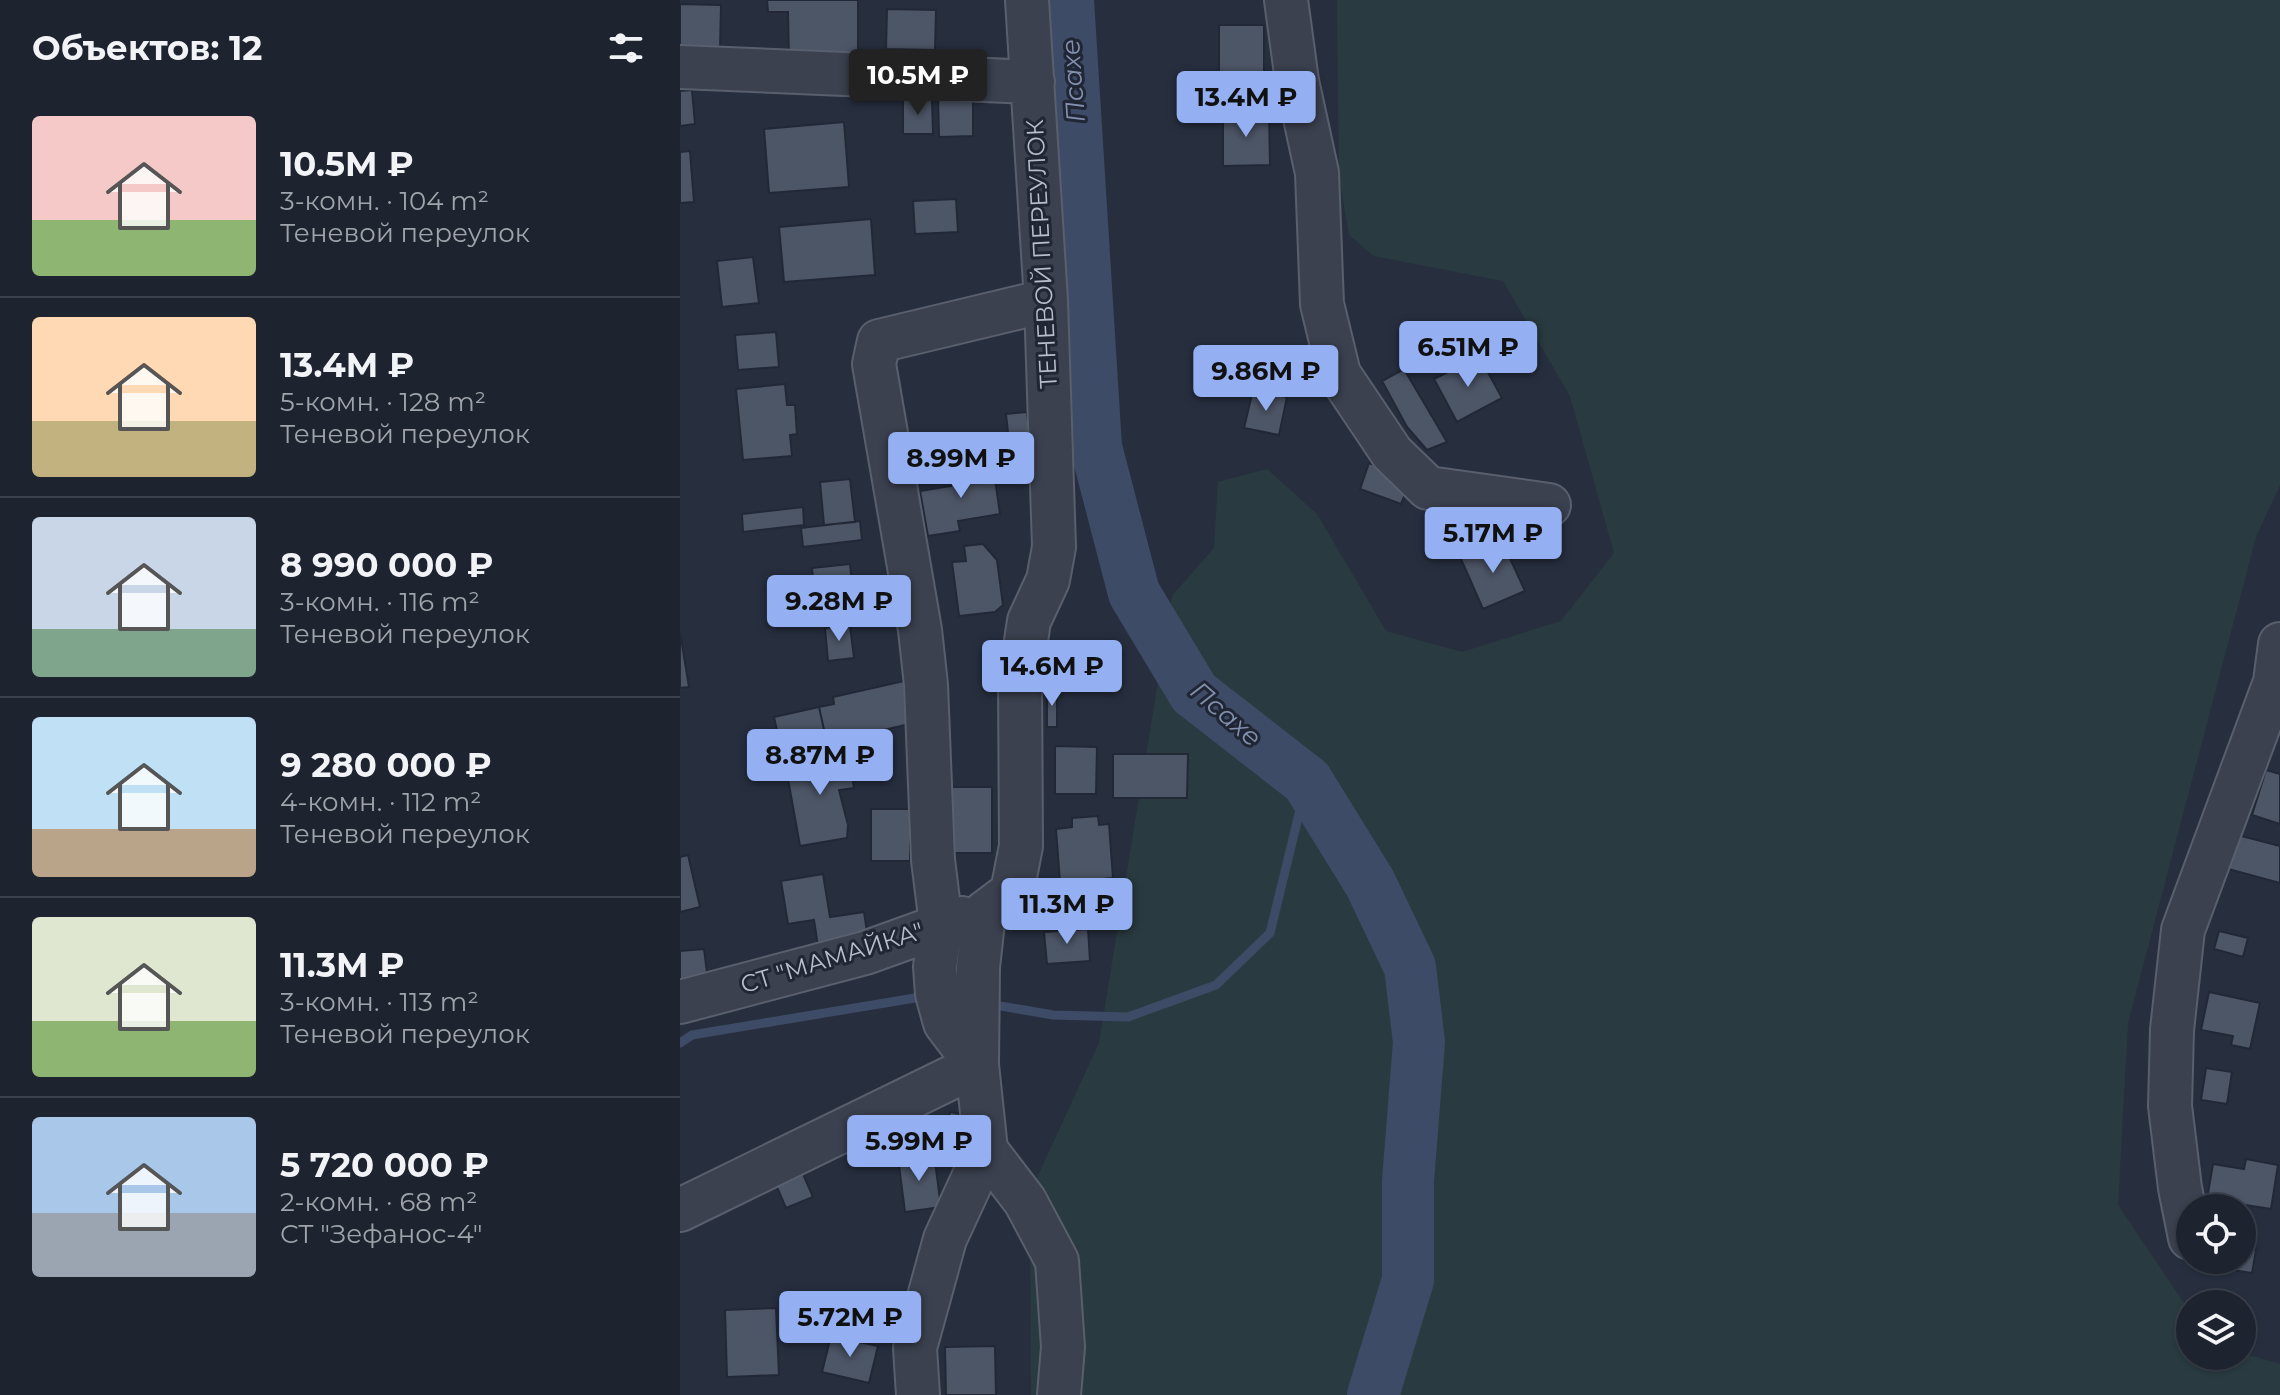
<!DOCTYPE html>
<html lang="ru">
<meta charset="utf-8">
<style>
body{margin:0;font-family:Montserrat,sans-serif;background:#2a2f3b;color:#f1f3f6;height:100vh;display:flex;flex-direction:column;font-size:30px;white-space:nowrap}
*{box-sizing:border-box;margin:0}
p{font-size:26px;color:#a0a4aa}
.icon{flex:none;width:44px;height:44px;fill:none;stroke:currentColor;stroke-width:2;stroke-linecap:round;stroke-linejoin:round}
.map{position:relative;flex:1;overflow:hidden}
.drawer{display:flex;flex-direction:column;background:#1d232f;width:680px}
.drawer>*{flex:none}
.fabs{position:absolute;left:1496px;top:1194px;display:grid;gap:16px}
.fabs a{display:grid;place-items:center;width:80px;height:80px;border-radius:50%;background:#1d232f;box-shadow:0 2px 6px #0004,0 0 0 2px #3b404b;font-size:40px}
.price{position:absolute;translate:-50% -68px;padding:0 18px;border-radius:8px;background:#94b0f2;color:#111;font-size:26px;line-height:52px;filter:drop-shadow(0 2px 4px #0008)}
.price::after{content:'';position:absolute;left:50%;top:48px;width:24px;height:18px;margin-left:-12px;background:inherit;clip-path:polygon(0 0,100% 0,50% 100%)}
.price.selected{background:#222;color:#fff}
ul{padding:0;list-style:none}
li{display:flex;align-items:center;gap:24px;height:200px;padding:0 32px}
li+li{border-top:2px solid #3b404b}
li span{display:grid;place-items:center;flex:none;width:224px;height:160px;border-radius:8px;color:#555}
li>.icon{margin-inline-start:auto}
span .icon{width:96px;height:96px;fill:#fffc;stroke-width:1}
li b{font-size:34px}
h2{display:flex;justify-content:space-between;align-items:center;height:96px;padding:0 32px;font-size:34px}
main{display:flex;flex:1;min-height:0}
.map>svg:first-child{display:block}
.green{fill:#293b40}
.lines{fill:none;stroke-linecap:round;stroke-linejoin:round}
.stream{stroke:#3e4b66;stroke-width:9}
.river{stroke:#3e4b66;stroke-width:52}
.building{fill:#4d5667;stroke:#222836;stroke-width:2}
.minor-casing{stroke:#595f6c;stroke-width:46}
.minor{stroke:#3b414f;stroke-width:42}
.labels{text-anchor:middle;stroke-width:6;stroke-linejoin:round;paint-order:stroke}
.street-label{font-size:24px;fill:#b7bdc9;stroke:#202634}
.water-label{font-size:26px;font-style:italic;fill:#8190af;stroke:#202634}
</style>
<main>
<section class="drawer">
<h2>Объектов: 12<svg class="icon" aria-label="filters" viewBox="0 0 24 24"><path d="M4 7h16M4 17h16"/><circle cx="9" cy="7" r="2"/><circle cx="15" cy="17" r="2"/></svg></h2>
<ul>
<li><span style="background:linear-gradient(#f6c9c9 65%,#8fb573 0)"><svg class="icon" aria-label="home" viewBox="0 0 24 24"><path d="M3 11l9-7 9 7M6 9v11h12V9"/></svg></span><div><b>10.5M ₽</b><p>3-комн. · 104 m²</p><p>Теневой переулок</p></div></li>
<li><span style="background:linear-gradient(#ffd9b3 65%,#c2b280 0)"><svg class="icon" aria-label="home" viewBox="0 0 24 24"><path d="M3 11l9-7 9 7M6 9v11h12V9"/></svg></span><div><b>13.4M ₽</b><p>5-комн. · 128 m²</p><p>Теневой переулок</p></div></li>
<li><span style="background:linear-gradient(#c9d6e8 70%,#7fa58c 0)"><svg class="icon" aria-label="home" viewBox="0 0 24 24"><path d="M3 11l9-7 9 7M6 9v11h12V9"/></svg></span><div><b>8 990 000 ₽</b><p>3-комн. · 116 m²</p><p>Теневой переулок</p></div></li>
<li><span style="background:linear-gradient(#bfe0f5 70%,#b9a48a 0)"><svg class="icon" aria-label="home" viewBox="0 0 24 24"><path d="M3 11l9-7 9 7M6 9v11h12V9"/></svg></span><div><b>9 280 000 ₽</b><p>4-комн. · 112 m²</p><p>Теневой переулок</p></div></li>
<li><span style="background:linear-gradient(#dfe7d0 65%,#8fb573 0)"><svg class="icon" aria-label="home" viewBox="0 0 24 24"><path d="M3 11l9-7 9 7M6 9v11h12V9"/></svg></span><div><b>11.3M ₽</b><p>3-комн. · 113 m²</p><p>Теневой переулок</p></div></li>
<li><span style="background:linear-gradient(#a9c7e8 60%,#9aa5b1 0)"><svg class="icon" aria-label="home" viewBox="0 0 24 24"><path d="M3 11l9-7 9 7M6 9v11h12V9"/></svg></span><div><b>5 720 000 ₽</b><p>2-комн. · 68 m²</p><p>СТ &quot;Зефанос-4&quot;</p></div></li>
</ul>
</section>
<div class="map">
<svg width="1600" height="1395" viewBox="0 0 1600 1395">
<rect width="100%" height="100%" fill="#272f3f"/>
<path class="green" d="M657,0h943v485l-24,52 -128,486 -10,182 72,107v44h52v-3l38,11v31h-1249l-1,-202 69,-150 73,-447 42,-48 4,-66 49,-13 50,45 69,117 76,21 99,-31 53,-68 -44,-157 -67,-115 -129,-25 -25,-21 -10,-58z"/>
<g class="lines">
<path class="stream" d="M309,1004l64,11 75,2 88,-32 54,-52 37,-152
M0,1043l12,-8 235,-39"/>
<path class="river" d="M388,0l28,447 38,146 60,100 113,88 63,102 40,84 9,75 -11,139v99l-35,115"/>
</g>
<path class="building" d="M87,0h91v60h-69l-1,-48h-20z
M0,4l41,1 -1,44h-40z
M207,9l49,1 -1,40 -49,-1z
M539,25h45v54h-45z
M12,90l3,34 -15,2v-35z
M258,97h35v39l-34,1z
M223,100h29l1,34h-30z
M589,112l1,53 -47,1v-53z
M164,122l5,65 -80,6 -5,-64z
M10,151l4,51 -14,1v-51z
M276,199l2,33 -43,2 -2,-33z
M191,219l4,56 -91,7 -5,-55z
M73,257l6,46 -37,4 -5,-46z
M96,332l3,35 -41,3 -3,-35z
M799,356l23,42 -45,24 -23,-43z
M724,369l43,73 -20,8 -20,-23 -25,-46z
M105,384l2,21h8l2,29 -7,1 2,21 -49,4 -7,-71z
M573,390l34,7 -8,38 -35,-7z
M347,412l4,37 -21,2 -4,-37z
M689,463l42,16 -10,25 -41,-15z
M313,465l7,49 -42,7 2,10 -32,5 -8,-45 31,-5 -2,-14z
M170,479l5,43 -31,3 -4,-43z
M123,507l1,18 -61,7 -1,-18z
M180,521l2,19 -59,7 -2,-19z
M822,541l23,50 -42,18 -22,-50z
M303,544l14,16 6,45 -8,7 -36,4 -7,-54 14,-1 -2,-15z
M170,564l3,29 -38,5 -3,-30z
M170,626l4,32 -26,3 -3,-33z
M0,632l9,55 -9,1z
M224,681l10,42 -87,20 -8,-36 15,-3 -1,-7z
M367,689h10v38h-10z
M139,707l8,36 -45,10 -8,-36z
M375,746l42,1 -1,47h-41z
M153,754l1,4 15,-2 5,32 -15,2 9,35 -1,13 -47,8 -15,-84z
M433,754h75l-1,44h-74z
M1586,770l14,4v50l-28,-9z
M268,787h44v66h-43z
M191,809h39v52h-39z
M418,816l1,9 10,-1 4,54 -20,2v5l-18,1v-4l-15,1 -4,-54 16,-2v-9z
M1550,833l50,13v37l-59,-16z
M8,855l12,52 -20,5v-55z
M143,874l7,43 34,-5 4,26 -50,8 -4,-26 -26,4 -7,-43z
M408,929l2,32 -43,3 -3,-32z
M1539,931l29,7 -5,19 -29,-8z
M24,949l4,31 -28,3v-32z
M1529,992l51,11 -10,46 -19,-4 2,-9 -32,-6z
M1526,1068l26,4 -5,32 -26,-4z
M270,1112l23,5 -7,28 -22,-5z
M254,1154l7,53 -36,5 -7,-54z
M1566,1159l32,6 -7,44 -64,-10 6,-35 31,5z
M123,1174l10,23 -27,11 -10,-23z
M1562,1247l14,3 -4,23 -33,-5 1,-8h22z
M96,1308l3,67 -52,2 -2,-67z
M151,1336l47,10 -9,37 -47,-11z
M315,1346l1,49h-50l-1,-48z"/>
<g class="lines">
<defs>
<path id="minor" d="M606,0l11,81 20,92 5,131 17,70 53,79 36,35 121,17
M0,67l353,15
M0,1002l185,-49 97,-35
M306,1150l39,51 32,60 6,86 -4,48
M0,1210l297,-145 -32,-42 -8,-29 -2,-27 6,-43 -8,-64 -7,-175 -6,-55 -46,-266 5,-23 167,-40
M1510,1238l-10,-50 -10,-82 2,-76 11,-100 92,-248 5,-38
M238,1395l-3,-47 30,-109 41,-89 -9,-85 1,-98 6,-54 28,-21 9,-46 -1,-165 9,-60 19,-41 6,-33 -8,-246 -19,-301"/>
</defs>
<use href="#minor" class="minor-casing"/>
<use href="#minor" class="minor"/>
</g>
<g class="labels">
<g class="street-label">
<text transform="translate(362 254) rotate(-93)" y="8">ТЕНЕВОЙ ПЕРЕУЛОК</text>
<text transform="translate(152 958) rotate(-17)" y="8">СТ "МАМАЙКА"</text>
</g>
<g class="water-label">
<text transform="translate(393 81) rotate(-94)" y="9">Псахе</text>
<text transform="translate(546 714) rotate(41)" y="9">Псахе</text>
</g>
</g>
</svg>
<div class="fabs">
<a><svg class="icon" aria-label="locate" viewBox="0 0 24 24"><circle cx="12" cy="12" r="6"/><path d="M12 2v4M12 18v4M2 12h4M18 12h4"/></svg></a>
<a><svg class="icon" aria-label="layers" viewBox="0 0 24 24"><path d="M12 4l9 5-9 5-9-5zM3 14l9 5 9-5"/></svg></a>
</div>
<b class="price selected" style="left:238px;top:117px">10.5M ₽</b>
<b class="price" style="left:566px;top:139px">13.4M ₽</b>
<b class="price" style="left:788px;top:389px">6.51M ₽</b>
<b class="price" style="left:586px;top:413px">9.86M ₽</b>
<b class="price" style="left:281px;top:500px">8.99M ₽</b>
<b class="price" style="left:813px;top:575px">5.17M ₽</b>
<b class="price" style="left:159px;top:643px">9.28M ₽</b>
<b class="price" style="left:372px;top:708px">14.6M ₽</b>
<b class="price" style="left:140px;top:797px">8.87M ₽</b>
<b class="price" style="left:387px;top:946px">11.3M ₽</b>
<b class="price" style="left:239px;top:1183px">5.99M ₽</b>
<b class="price" style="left:170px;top:1359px">5.72M ₽</b>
</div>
</main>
